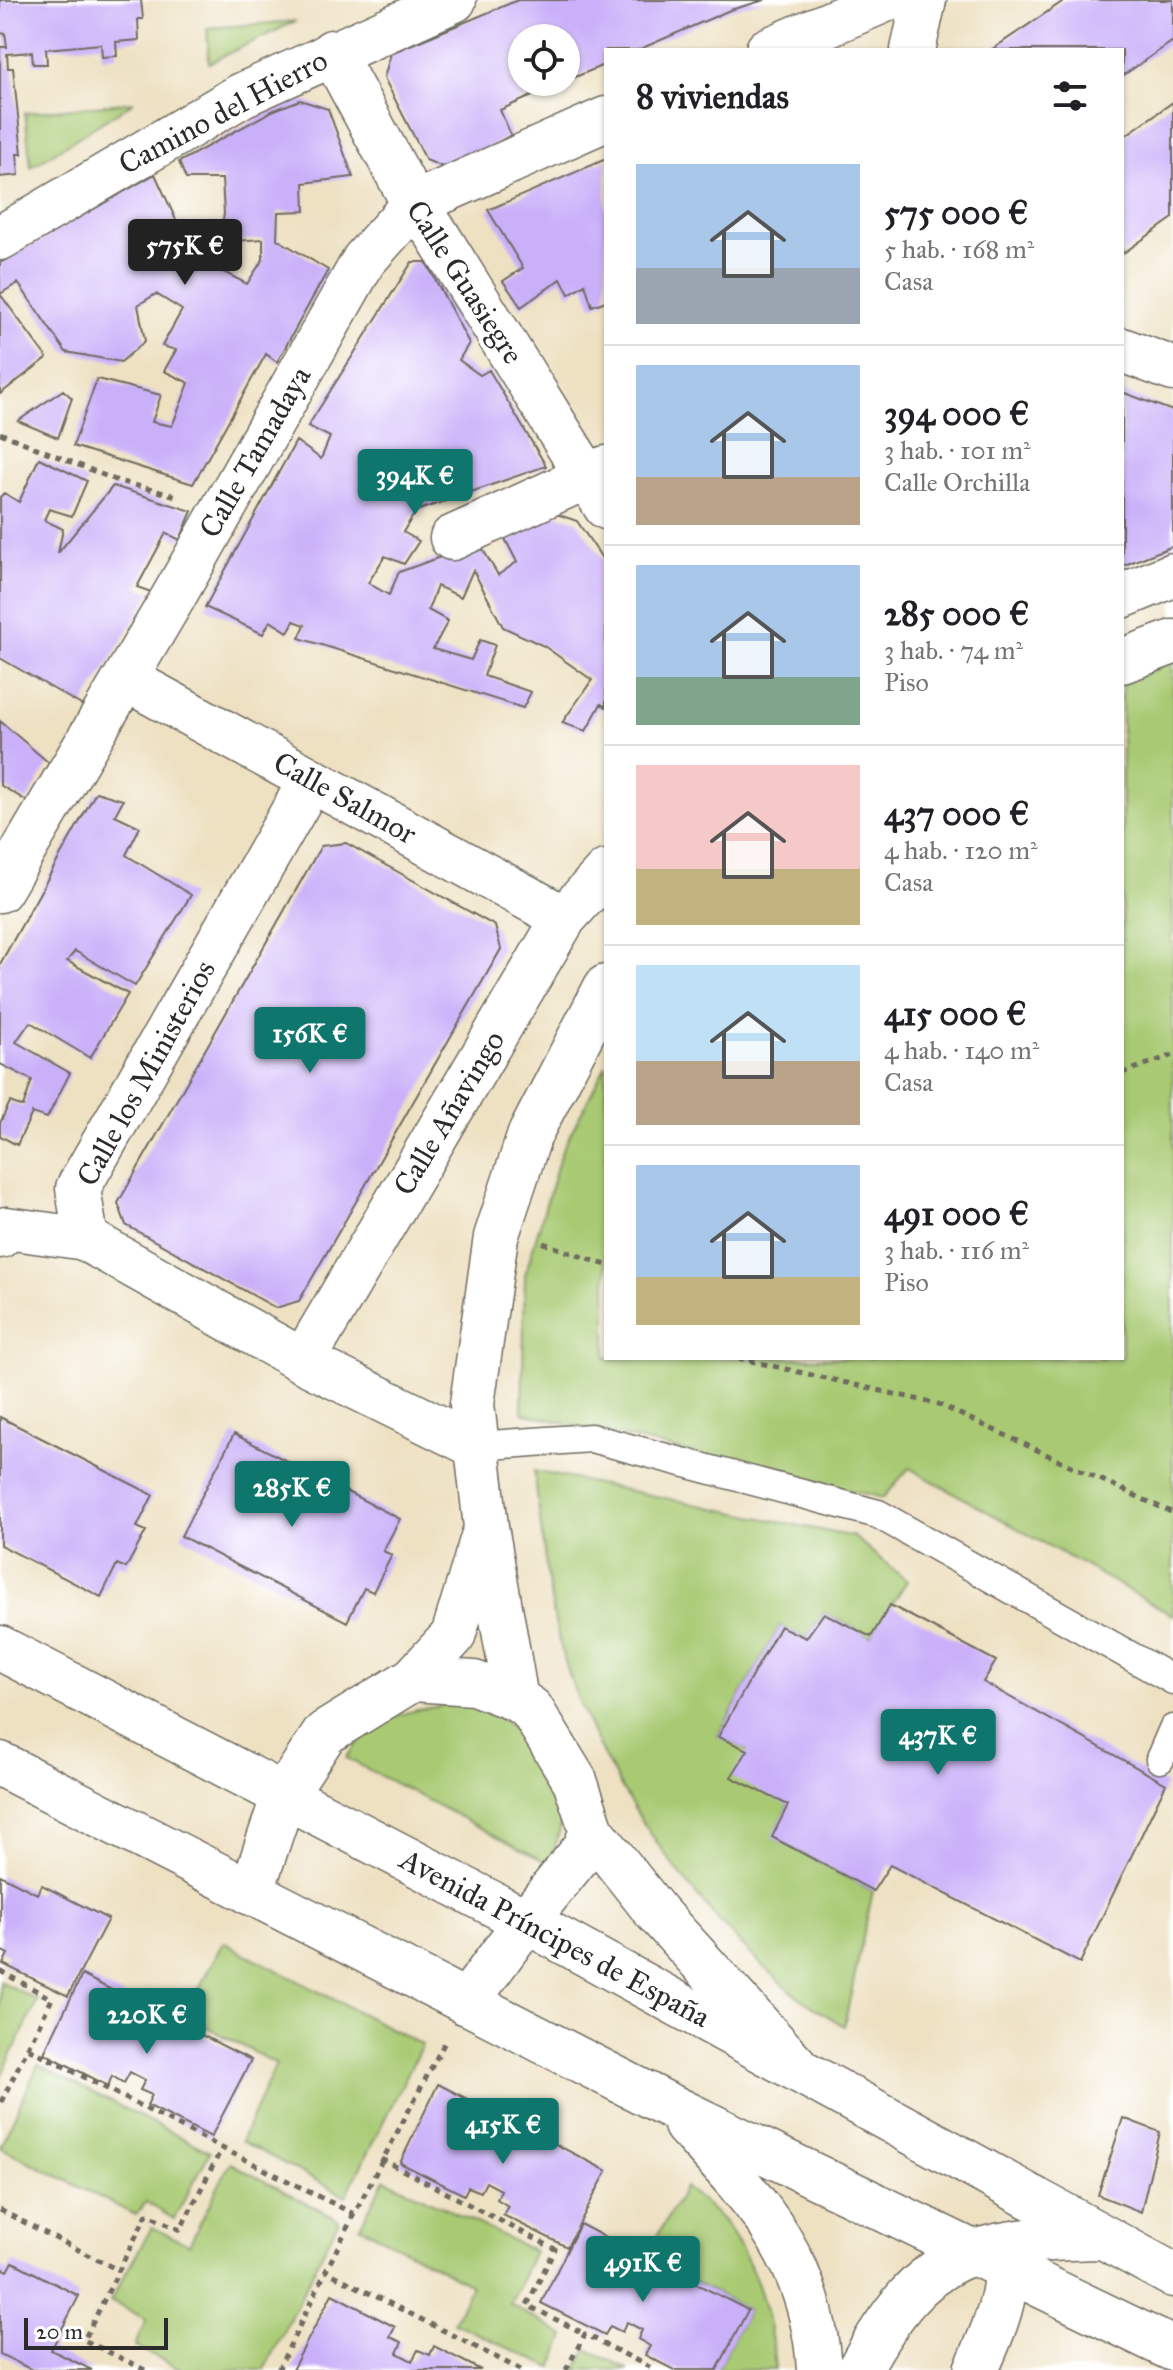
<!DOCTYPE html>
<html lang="es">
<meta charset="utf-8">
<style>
body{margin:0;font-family:"IM FELL Great Primer",serif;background:#f2f2f2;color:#202124;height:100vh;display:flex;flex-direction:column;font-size:30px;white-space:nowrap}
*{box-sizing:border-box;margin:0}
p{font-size:26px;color:#757577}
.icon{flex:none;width:44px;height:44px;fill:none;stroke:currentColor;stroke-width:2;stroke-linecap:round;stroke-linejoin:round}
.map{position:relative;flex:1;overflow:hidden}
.sheet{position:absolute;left:604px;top:48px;width:520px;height:1312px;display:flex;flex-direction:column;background:#fff;border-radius:0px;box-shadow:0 2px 6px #0004}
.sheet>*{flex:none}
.fabs{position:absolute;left:508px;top:24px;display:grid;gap:16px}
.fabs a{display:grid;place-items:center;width:72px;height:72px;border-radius:50%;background:#fff;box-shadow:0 2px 6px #0004;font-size:40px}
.scale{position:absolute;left:24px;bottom:20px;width:144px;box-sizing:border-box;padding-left:8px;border:4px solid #2b2b2b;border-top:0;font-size:22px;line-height:28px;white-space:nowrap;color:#2b2b2b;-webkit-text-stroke:6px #fff;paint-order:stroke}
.price{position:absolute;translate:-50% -68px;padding:0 18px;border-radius:8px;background:#0f766e;color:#fff;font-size:26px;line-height:52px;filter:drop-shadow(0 2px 4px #0008)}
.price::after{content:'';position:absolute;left:50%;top:48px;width:24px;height:18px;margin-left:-12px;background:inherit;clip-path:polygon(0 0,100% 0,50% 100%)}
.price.on{background:#222;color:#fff}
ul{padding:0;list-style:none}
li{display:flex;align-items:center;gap:24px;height:200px;padding:0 32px}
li+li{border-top:2px solid #e0e0e0}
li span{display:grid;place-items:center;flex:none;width:224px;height:160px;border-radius:0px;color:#555}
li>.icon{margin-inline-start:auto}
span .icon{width:96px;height:96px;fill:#fffc;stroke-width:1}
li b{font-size:34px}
h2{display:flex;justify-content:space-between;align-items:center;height:96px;padding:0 32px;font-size:34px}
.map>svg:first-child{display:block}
.green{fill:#a9ca73;stroke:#6a7a4f;stroke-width:2}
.building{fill:#cab0f9}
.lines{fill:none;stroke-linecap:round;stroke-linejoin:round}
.service-casing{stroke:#6f6b60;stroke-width:31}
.pedestrian-casing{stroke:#6f6b60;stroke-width:45}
.minor-casing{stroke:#6f6b60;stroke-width:47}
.secondary-casing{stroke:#6f6b60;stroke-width:47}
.path{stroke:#6f6b60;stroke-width:5;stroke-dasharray:6 6;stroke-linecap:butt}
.service{stroke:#fff;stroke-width:28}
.pedestrian{stroke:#fff;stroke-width:42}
.minor{stroke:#fff;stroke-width:44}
.secondary{stroke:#fff;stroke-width:44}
.labels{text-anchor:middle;stroke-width:8;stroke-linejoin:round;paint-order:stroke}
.street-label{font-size:30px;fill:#2b2b2b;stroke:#fff}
</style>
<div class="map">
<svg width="1173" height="2370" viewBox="0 0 1173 2370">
<rect width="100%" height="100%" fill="#fff"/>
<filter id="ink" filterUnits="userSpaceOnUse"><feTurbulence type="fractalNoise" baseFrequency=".0125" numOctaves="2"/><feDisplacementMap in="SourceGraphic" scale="16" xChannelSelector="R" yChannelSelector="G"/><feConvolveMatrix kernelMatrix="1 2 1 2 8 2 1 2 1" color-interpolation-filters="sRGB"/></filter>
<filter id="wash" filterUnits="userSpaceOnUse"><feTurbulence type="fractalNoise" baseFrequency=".006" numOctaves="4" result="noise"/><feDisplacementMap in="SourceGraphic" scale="32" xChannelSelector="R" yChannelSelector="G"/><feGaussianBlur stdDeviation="1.8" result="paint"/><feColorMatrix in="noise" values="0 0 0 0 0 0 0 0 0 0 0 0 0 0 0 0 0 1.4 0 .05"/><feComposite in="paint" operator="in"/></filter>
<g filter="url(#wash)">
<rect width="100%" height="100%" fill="#eee1c2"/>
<path class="green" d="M296,21l-87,42 -2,-35z
M134,102l-103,65 -6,-54z
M1173,661v954l-264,-147 -26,30 -361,-85 3,-138 37,-125 44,-85v293h516v-674z
M534,1471l320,66 53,44 -36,56 -47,-24 -18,25 -26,-12 -62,110 30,14 40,55 -15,32 100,54 -29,135c-18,-12 -39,-22 -55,-37 -102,-87 -205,-230 -233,-362 -11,-51 -15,-105 -22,-156z
M470,1704c50,21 81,48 91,104 3,16 -7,40 -11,56l-204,-106c31,-46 72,-51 124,-54z
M223,1942l199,103 -76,151 -105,-55 35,-77 -91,-49z
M0,1981l38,20 -38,77z
M38,2065l172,87 -36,67 -28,-17 -11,13 -135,-68z
M230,2163l109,57 -75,150h-83l-46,-24 11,-27 -36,-18 42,-74 37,18z
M385,2179l149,72 -24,53 55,32 -13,32 -98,-45 17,-38 -111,-59z
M685,2187c12,10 26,21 37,33 34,42 50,98 53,150h-58l31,-60 -64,-33 -6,9 -38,-20z
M587,2349l42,21h-53z"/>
<g id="blocks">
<path class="building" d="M0,0h141l2,19h-5l1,21 -23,2 1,14 -15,1 -1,-13 -55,5 1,15h-14l-1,-12 -25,2 1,14h5l9,86h-5l2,21 -19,2v-130h7l-2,-14 -5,1z
M518,0h247l-35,10 -92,40h-32v14l-40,17v-43h-44v44h42l-64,28 11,25 -61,35 -24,-10 -42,-82 7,-25z
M1065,0h108v41l-51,35v-26h-131z
M300,100l28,9 25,68 -49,6 1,28 -27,1 -1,27 51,31 -51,92 -11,-8 -73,130 -120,-38 24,-67 64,16 -9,27 20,4 17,-43 -25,-12 12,-21 -14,-4 20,-36 -26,-16 -18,11 7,36 -24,21 -55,-10 -48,-69 -18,11v-31l155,-89 26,57 7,-6 18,31 -6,4 47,24 16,-25v-20l-44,3 5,-28 -2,-35h-36l-7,-17 93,-51z
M1173,102v116l-51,36v-116z
M606,159v142l-14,5 -7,-22 -16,10 -8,-15 -40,28 -18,-26 20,-13 -35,-58z
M412,262h14l43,81 -10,17 21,15 9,-5 57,96 -130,45 -13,21 16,9 -15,23 -19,-8 -17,27 21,12 10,-23 80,-29 19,32 19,-13 -14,-27 48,-23 26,9 29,43v143l-5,-3 -15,27 -24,-8 30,-43 -48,-34 -41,-19 -30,-57 -12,27 -24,-11 -9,24 20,11 -15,28 38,11 9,-20 15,5 -11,31 47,16 -8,16 -224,-70 6,-13 -11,-4 -6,11 -18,-11 -7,13 -58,-27 91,-166 25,18 9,-22 -22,-11z
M0,294l47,64 -47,36z
M63,390l9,8 -14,40 -40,-17z
M1122,392l51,19v135l-51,20z
M39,458l48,23 -15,35 -23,-7 -5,11 19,9 -5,24 55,-67 79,25 -12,29 -14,-7 -29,54 14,5 -68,114 -83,-48v-161l4,-4 15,9z
M0,721l49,42 -22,38 -27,-16z
M96,792l27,8 -8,15 25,12 -14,28 65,40 -56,91 -60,-35 -8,10 61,33 -38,64 -60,-36 -14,20 54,31 -23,45 -15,-5 -15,32 -17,-9v-13l10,-21 13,5 9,-27 -32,-16v-100z
M346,843l149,83 6,23 -202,352 -23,7 -150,-83 -8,-22 203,-357z
M0,1417l153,78 -16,32 9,4 -20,37 -9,-4 -16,33 -101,-52z
M234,1434l166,85 -17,32 9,4 -19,37 -9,-4 -17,34 -166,-86z
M890,1605l106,56 -13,21 183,102 -86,179 -190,-98 -17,26 -101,-54 16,-32 -57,-28 17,-27 -30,-13 62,-111 26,12 18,-25 47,24z
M0,1875l37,19 5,-9 66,34 -40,77 -65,-32 5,-10 -8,-4z
M82,1975l65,33 -4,8 38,20 5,-9 65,33 -40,77 -64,-32 5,-10 -12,-5 5,-10 -15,-8 -6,11 -12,-7 -4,10 -64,-33z
M438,2084l66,34 -5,8 38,20 5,-9 65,34 -40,76 -64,-32 5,-9 -11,-7 4,-9 -15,-8 -5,10 -13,-5 -4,8 -64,-32z
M1123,2118l37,14 -19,80 -43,-17z
M580,2224l65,34 -5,8 38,20 5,-9 65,33 -31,60h-43l-29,-15 5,-9 -12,-7 4,-9 -15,-8 -5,10 -12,-6 -5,9 -64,-32z
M13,2262l66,34 -28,54 41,20h-60l-32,-16v-87l8,4z
M332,2294l63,33 -5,10 12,5 -5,11 15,8 6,-11 12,5 4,-9 47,24h-189z"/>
</g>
</g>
<g filter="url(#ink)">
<use href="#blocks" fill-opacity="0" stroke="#6f6b60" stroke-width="2"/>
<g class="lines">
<defs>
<path id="service" d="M476,1446l115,-8 287,76 295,166
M1160,1759l13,-30"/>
<path id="pedestrian" d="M0,1237l6,-9 80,11"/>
<path id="minor" d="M768,50l117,-50
M913,50l11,-50
M332,52l82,152 22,29 170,274
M0,238l242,-143 212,-95
M1122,350l51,19
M452,538l154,-70
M1122,596l51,-21
M1122,661l51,-19
M126,679l438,239
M311,780l-233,408 8,51 217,122 173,85
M0,890l174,-294 190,-336 50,-56 192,-85
M303,1361l261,-443 42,-46
M413,1679l61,4 42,16 15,10 44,72 17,50 -7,17 -59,73
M516,1699l-30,-172 -14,-123 24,-167 34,-103 76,-147
M284,1795l41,-62 88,-54 40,-43 30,-99
M592,1831l64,81 140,154"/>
<path id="secondary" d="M0,1648l526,273 647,354
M0,1764l668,341 505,244
M251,1893l33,-98
M466,2003l60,-82
M686,2125c71,77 127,134 133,245
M859,2370c65,-121 115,-130 244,-133
M976,2370c19,-42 34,-77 30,-124"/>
</defs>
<use href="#service" class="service-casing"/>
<use href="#pedestrian" class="pedestrian-casing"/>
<use href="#minor" class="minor-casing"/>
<use href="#secondary" class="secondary-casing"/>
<path class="path" d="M0,433l118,48 58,15
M1122,1073l51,-18
M543,1243l63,22
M738,1358l200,46 235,109
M0,1971l52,28 -52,105
M28,2048l194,100
M381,2159l174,90 -28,56 58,29
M0,2210l118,60
M354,2214l-28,57 195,99
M145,2370l-61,-30 63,-126 33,16 42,-82 132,66 91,-172
M278,2370l48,-99
M566,2370l19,-36 70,36"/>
<use href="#service" class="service"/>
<use href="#pedestrian" class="pedestrian"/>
<use href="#minor" class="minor"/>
<use href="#secondary" class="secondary"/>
</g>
</g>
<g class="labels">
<g class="street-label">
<text transform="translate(223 112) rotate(-28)" y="10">Camino del Hierro</text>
<text transform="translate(465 282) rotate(57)" y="10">Calle Guasiegre</text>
<text transform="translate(255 452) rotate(-60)" y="10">Calle Tamadaya</text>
<text transform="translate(345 798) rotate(29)" y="10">Calle Salmor</text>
<text transform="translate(146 1073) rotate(-61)" y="10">Calle los Ministerios</text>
<text transform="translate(449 1113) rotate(-59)" y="10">Calle Añavingo</text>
<text transform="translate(555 1938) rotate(28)" y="10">Avenida Príncipes de España</text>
</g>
</g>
</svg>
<div class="fabs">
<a><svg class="icon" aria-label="locate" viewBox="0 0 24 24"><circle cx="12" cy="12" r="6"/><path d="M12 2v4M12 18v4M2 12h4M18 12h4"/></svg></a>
</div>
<div class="scale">20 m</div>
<b class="price on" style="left:185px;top:287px">575K €</b>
<b class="price" style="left:415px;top:517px">394K €</b>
<b class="price" style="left:310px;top:1075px">156K €</b>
<b class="price" style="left:292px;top:1529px">285K €</b>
<b class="price" style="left:938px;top:1777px">437K €</b>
<b class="price" style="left:147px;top:2056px">220K €</b>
<b class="price" style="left:503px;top:2166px">415K €</b>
<b class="price" style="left:643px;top:2304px">491K €</b>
<section class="sheet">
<h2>8 viviendas<svg class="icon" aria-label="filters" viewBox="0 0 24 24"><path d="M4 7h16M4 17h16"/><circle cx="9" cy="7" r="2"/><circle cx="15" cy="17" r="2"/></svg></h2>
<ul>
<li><span style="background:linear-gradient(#a9c7e8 65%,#9aa5b1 0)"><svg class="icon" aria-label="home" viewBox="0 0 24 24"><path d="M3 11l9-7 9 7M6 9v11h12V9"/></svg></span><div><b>575 000 €</b><p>5 hab. · 168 m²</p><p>Casa</p></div></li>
<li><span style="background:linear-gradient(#a9c7e8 70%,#b9a48a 0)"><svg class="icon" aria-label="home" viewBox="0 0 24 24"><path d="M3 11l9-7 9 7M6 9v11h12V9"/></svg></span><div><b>394 000 €</b><p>3 hab. · 101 m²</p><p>Calle Orchilla</p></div></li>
<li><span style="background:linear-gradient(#a9c7e8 70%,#7fa58c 0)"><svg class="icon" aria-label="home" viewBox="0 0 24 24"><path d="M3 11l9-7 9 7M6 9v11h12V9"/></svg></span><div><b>285 000 €</b><p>3 hab. · 74 m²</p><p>Piso</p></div></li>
<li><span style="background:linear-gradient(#f6c9c9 65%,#c2b280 0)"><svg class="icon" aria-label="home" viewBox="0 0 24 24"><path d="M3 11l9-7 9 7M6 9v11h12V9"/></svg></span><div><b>437 000 €</b><p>4 hab. · 120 m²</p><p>Casa</p></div></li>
<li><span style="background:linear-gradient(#bfe0f5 60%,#b9a48a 0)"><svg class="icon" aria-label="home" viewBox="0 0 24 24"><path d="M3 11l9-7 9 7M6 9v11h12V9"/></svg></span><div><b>415 000 €</b><p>4 hab. · 140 m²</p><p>Casa</p></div></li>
<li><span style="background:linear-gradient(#a9c7e8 70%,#c2b280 0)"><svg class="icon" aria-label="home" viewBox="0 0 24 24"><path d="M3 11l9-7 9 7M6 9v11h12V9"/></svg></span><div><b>491 000 €</b><p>3 hab. · 116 m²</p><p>Piso</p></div></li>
</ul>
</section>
</div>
